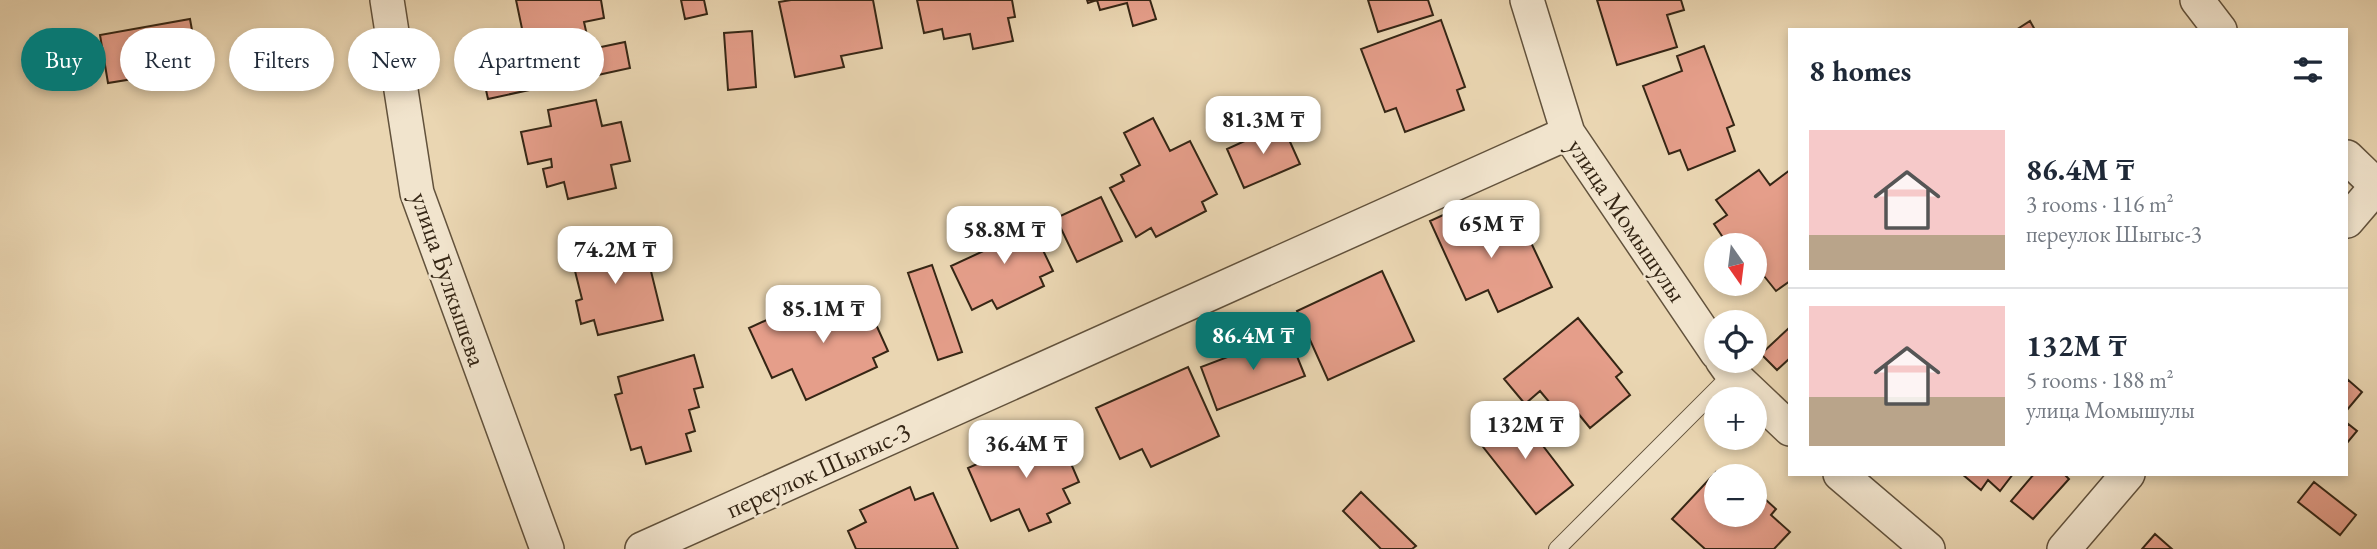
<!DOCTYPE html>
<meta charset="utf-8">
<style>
body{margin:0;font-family:"EB Garamond",serif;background:#f2f2f3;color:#1f2937;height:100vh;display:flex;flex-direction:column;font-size:26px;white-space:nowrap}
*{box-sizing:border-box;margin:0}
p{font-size:23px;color:#747a83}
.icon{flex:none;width:38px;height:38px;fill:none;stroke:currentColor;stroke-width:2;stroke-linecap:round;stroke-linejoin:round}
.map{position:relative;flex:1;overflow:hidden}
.sheet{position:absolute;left:1788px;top:28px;width:560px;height:448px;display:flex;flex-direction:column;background:#fff;border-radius:0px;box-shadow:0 4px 10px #0003}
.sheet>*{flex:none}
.hud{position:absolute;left:21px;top:28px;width:665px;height:63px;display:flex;gap:14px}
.needle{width:46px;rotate:166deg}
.fabs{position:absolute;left:1704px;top:233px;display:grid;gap:14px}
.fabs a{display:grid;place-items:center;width:63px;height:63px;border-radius:50%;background:#fff;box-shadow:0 4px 10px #0003;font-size:35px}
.price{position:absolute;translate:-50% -60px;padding:0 16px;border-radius:14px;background:#fff;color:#222;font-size:23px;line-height:46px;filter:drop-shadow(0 2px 4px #0008)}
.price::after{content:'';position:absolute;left:50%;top:42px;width:21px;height:16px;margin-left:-10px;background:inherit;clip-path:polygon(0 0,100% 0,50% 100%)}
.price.current{background:#0f766e;color:#fff}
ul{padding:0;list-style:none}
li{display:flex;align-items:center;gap:21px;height:175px;padding:0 21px}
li+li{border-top:2px solid #e0e1e3}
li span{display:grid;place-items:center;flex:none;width:196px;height:140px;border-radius:0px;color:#555}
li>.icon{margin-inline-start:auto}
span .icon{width:84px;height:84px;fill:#fffc;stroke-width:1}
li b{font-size:30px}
h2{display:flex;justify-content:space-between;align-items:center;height:84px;padding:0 21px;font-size:30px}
.tag{padding:0 24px;border-radius:32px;background:#fff;box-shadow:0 4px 10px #0003;font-size:24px;line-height:63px}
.tag.current{background:#0f766e;color:#fff}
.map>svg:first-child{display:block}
.building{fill:#e59e8a;stroke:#352615;stroke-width:2}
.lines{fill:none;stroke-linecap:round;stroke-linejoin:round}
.lane-casing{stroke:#62523c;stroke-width:18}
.street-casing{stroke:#62523c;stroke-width:36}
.lane{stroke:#f1e4cd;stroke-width:16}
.street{stroke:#f1e4cd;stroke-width:33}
.labels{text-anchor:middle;stroke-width:5;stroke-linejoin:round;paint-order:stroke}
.street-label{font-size:26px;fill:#352615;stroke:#f1e4cd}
</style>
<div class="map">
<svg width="2377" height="549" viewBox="0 0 2377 549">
<rect width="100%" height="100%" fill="#ead6b2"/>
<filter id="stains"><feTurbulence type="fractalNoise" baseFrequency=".00286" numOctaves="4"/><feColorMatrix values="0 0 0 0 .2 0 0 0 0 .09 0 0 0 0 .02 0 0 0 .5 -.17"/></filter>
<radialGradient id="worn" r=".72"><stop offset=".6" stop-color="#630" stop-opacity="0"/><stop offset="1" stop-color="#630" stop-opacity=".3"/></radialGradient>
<path class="building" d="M516,0h85l3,18 -20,4 6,27 -61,13z
M681,0h23l3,14 -22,5z
M791,0h82l9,48 -41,8 3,11 -49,10 -16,-75z
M917,0h95l3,17 -7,1 5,23 -40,8 -3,-15 -26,5 -2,-10 -18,4z
M1087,0h63l6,19 -23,7 -6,-23 -27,7 -3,-10 -9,3z
M1368,0h60l5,15 -55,17z
M1597,0h84l3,10 -17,5 10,32 -60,18z
M190,19l7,39 -23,4 2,10 -68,11 -8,-48z
M1441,20l24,67 -8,3 7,20 -59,22 -9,-24 -11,4 -24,-63z
M2030,21l5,9h-19z
M752,31l4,56 -28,3 -4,-57z
M625,42l5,26 -142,31 -6,-27z
M1704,46l30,79 -7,3 8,23 -47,19 -8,-20 -11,4 -26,-68 39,-15 -5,-15z
M596,100l6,26 19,-4 9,39 -19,4 5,23 -48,11 -4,-17 -17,5 -4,-18 9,-2 -1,-8 -23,5 -7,-32 30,-6 -3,-16z
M1153,118l17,33 20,-10 27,53 -15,8 4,9 -50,26 -5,-9 -15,9 -26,-49 14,-7 -3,-6 19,-10 -16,-32z
M1282,124l18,40 -56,24 -17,-39z
M1759,170l11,15 20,-15v111l-14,10 -12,-15 -9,6v-37h-27l-14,-21 13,-9 -11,-15z
M1101,197l21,44 -45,21 -21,-44z
M1454,210l10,20 39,-18 11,25 12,-5 26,55 -54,25 -10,-22 -22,10 -36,-79z
M1025,213l28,58 -13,6 4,9 -47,23 -5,-9 -20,10 -21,-44 39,-18 -7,-16z
M626,232l6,26 15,-3 16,65 -65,15 -4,-15 -13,4 -5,-23 6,-2 -9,-36 9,-2 -5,-18z
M932,265l30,87 -24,8 -30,-87z
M1382,271l32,70 -86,39 -31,-69z
M860,289l28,62 -15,7 4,9 -71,33 -14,-31 -20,9 -23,-50 22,-10 5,10z
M1578,318l44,54 -6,5 14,18 -40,33 -18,-22 -12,9 -20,-24 -15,13 -21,-25z
M1790,327v31l-13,12 -16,-16z
M1288,334l17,42 -88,34 -16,-43z
M694,355l9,32 -9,2 5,18 -10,3 6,21 -9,3 5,17 -45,13 -5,-17 -10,3 -16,-55 7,-2 -4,-16z
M1188,367l31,69 -68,31 -9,-18 -22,10 -24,-51z
M2347,379l15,13 -15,18z
M1514,408l59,77 -37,29 -60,-76z
M2347,423l10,8 -10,12z
M1056,429l23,53 -16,7 7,14 -23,11 4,8 -22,9 -10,-22 -28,12 -23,-53 16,-7 -4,-8 15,-6 3,8z
M1716,472l4,4h-3v38h38v-24l21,19 -5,6 19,17 -16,17h-69l-33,-30z
M1962,474h51l-13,17 -12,-11 -7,10z
M2034,474h30l5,5 -36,40 -22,-18z
M2314,482l42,33 -16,20 -42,-33z
M910,487l5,13 18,-7 25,56h-102l-8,-18 18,-9 -6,-12z
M1361,492l55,54 -4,3h-31l-38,-38z
M2155,534l17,15h-30z"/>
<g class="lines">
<defs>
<path id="lane" d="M1557,549l175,-175"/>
<path id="street" d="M387,0l30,193 130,356
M1527,0l41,133 149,220
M2197,0l23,30
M2347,157l30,29
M2347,221l30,-35
M1722,360l10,14 58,55
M1840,474l88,75
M642,549l926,-416
M2064,549l64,-75"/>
</defs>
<use href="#lane" class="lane-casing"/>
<use href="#street" class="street-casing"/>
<use href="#lane" class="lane"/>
<use href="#street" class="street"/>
</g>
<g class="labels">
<g class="street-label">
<text transform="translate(1627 220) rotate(56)" y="9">улица Момышулы</text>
<text transform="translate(449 279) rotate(71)" y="9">улица Булкышева</text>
<text transform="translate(818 470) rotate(-24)" y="9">переулок Шыгыс-3</text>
</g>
</g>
<rect width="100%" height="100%" filter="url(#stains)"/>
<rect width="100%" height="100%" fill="url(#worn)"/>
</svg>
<div class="fabs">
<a><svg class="needle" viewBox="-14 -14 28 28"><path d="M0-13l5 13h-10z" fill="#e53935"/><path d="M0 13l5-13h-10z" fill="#747a83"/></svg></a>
<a><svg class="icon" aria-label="locate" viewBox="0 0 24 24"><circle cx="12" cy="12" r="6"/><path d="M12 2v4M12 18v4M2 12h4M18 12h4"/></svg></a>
<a>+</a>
<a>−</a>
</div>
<b class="price" style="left:1263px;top:156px">81.3M ₸</b>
<b class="price" style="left:1491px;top:260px">65M ₸</b>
<b class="price" style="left:1004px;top:266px">58.8M ₸</b>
<b class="price" style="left:615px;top:286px">74.2M ₸</b>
<b class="price" style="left:823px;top:345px">85.1M ₸</b>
<b class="price current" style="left:1253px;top:372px">86.4M ₸</b>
<b class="price" style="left:1525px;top:461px">132M ₸</b>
<b class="price" style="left:1026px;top:480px">36.4M ₸</b>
<div class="hud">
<a class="tag current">Buy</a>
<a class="tag">Rent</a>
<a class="tag">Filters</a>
<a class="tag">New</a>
<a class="tag">Apartment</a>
</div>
<section class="sheet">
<h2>8 homes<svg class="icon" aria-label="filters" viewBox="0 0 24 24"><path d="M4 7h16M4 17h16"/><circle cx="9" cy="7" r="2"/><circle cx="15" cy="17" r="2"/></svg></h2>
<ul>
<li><span style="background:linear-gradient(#f6c9c9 75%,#b9a48a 0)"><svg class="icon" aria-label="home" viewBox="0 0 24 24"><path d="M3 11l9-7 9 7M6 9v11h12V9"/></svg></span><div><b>86.4M ₸</b><p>3 rooms · 116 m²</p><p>переулок Шыгыс-3</p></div></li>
<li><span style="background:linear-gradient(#f6c9c9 65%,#b9a48a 0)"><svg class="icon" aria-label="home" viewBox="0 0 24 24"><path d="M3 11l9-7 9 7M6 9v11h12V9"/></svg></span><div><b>132M ₸</b><p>5 rooms · 188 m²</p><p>улица Момышулы</p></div></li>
</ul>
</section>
</div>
